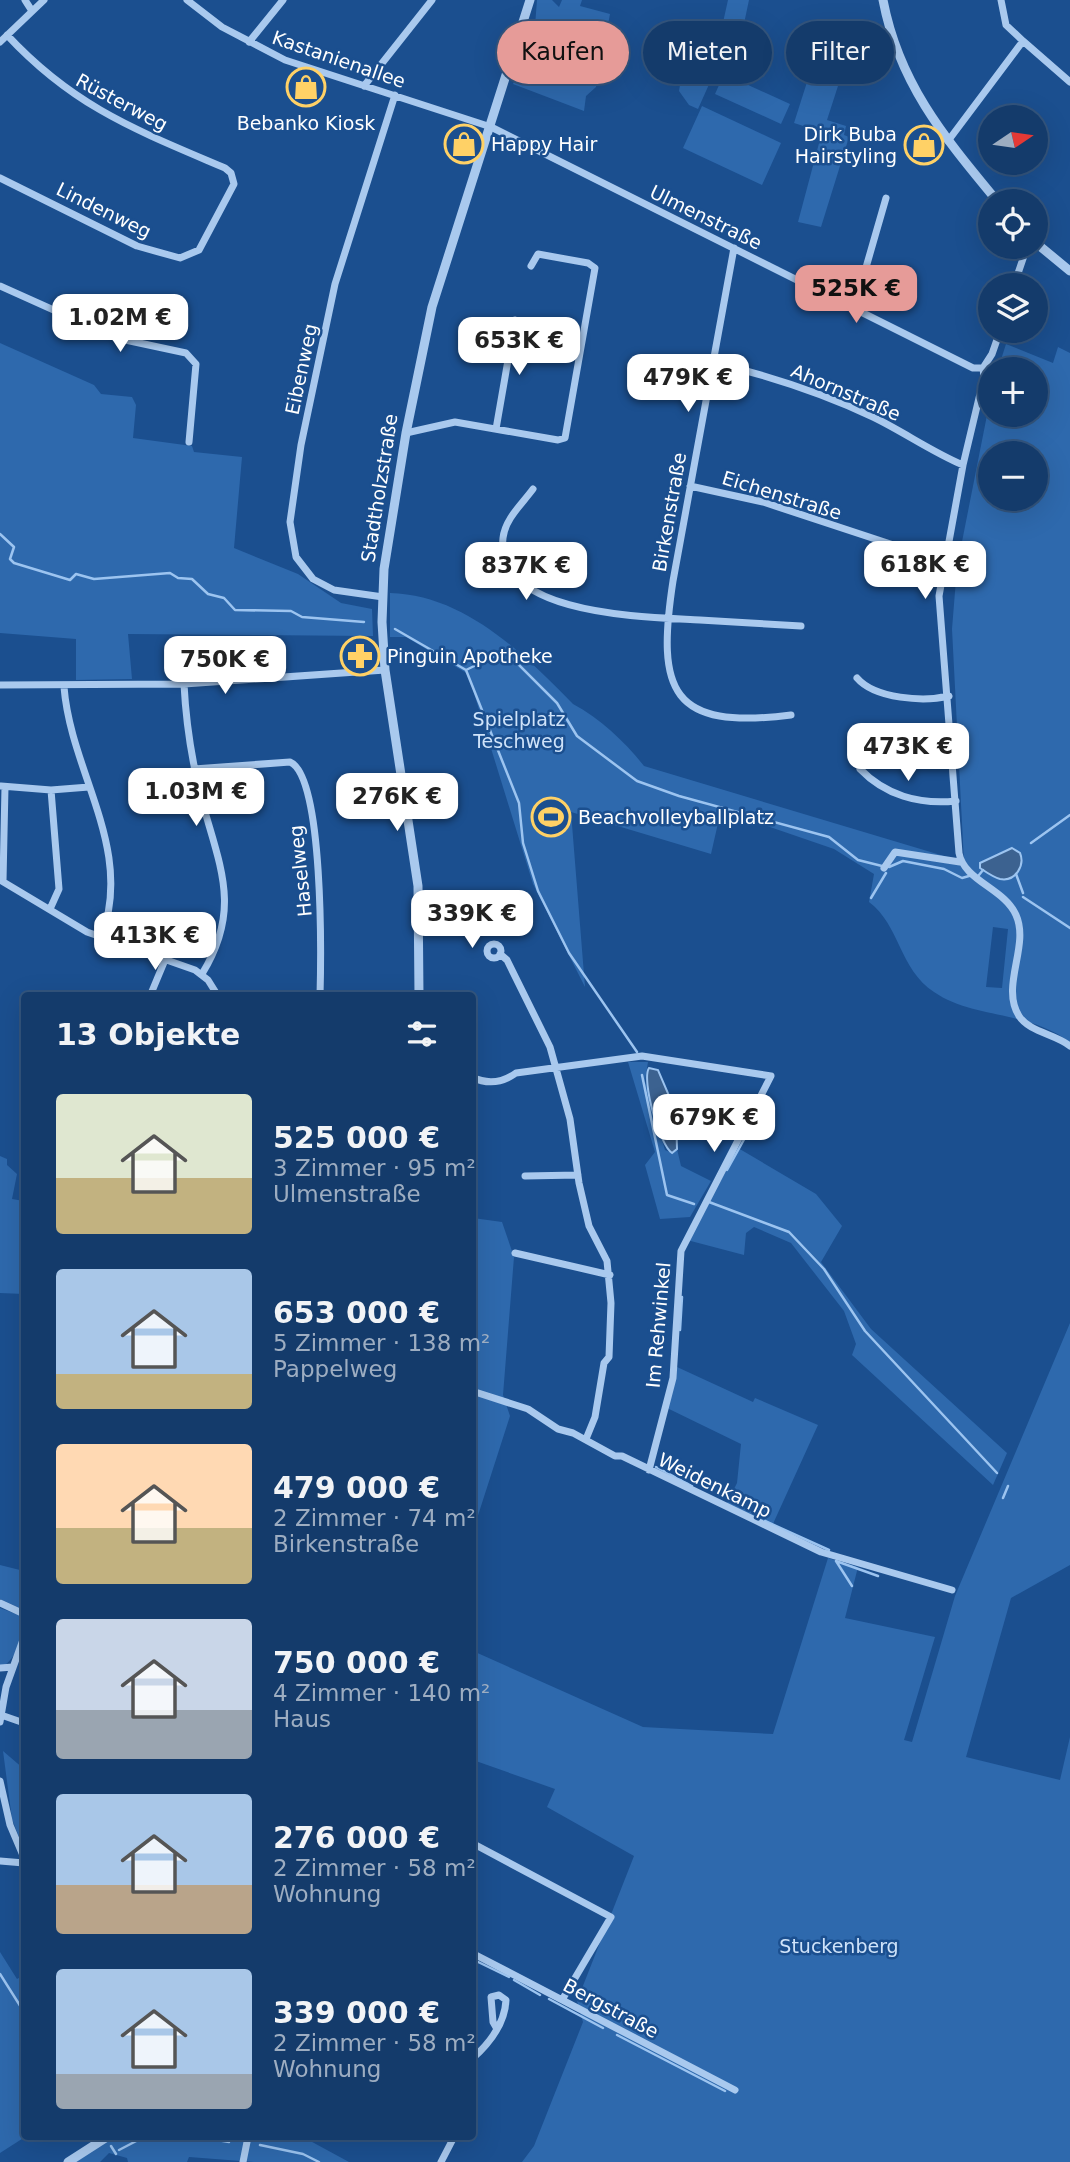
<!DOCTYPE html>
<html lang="de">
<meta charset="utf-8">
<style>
body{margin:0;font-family:"DejaVu Sans",sans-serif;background:#1d4271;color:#f1f3f6;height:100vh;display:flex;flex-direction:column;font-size:26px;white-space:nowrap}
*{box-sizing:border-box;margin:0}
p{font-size:23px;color:#9dadc1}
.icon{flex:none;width:38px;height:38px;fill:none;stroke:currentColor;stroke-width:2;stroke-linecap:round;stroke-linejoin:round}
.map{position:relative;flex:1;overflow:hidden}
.side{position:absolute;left:21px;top:992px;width:455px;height:1148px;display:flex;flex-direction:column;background:#143b6b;border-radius:7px;box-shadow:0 7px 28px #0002,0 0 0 2px #33557e}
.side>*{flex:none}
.banner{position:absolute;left:497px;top:21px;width:467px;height:63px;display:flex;gap:14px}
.needle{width:46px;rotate:77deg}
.fabs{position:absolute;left:978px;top:105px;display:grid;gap:14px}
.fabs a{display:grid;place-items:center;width:70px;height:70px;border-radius:50%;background:#143b6b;box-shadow:0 7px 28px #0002,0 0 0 2px #33557e;font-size:35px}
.price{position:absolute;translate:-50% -60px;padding:0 16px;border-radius:14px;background:#fff;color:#222;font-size:23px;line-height:46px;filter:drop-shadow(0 2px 4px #0008)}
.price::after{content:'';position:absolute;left:50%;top:42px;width:21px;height:16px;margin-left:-10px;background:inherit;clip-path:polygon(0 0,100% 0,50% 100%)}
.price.active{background:#e69b98;color:#111}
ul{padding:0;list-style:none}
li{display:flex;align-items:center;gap:21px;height:175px;padding:0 35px}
li span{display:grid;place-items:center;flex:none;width:196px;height:140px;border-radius:7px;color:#555}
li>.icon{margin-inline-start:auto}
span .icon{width:84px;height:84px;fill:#fffc;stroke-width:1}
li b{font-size:30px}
h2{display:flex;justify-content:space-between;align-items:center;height:84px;padding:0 35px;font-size:30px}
.chip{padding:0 24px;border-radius:32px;background:#143b6b;box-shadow:0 7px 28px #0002,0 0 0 2px #33557e;font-size:24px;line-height:63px}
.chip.active{background:#e69b98;color:#111}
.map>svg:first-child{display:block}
.green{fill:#2e69ad;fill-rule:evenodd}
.water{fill:#3c6290;stroke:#9cc4f0;stroke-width:2}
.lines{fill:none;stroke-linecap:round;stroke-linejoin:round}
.stream{stroke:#9cc4f0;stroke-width:2.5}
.minor{stroke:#a9c9ee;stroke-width:7}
.tertiary{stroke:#a9c9ee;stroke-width:9}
.labels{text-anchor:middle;stroke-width:5;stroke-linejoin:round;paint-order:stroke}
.street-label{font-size:19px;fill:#fff;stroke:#1b4f8f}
.poi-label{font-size:19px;fill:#fff;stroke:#1b4f8f;text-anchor:start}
.park-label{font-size:19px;fill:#cfe3fa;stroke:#1b4f8f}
</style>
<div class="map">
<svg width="1070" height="2162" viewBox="0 0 1070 2162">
<rect width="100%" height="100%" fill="#1b4f8f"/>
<path class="green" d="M537,0h15l7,7 3,-7h20l-2,6 30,8 -14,73 -10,9 -2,15 -71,-27 21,-45z
M728,0h21l-14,66 -16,-4 -21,47 -9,-4 -10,-14 10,-61 31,6z
M821,38l1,12 26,5 -21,65 19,6 -2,9 5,2 -28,90 -23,-5 24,-90 -28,-9z
M724,74l66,30 -9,20 -66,-30z
M702,106l79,37 -19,42 -79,-37z
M0,343l94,42 7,9 31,3 4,8 -3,33 59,8 2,6 48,5 -8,91 64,26 43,29 31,6 1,27 -245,-2 4,45 -56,1v-41l-76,-6z
M1006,344l47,19 5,-16 12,6v689c-43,-32 -97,-23 -136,-50 -35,-23 -34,-67 -65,-90l5,-28 -40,-25 -113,-39 -10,44 -140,-42 14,175 -52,-103 -65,-210 -62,-37h-16v-44c75,2 134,61 183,111 28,15 52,38 71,62l320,96 -12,-233 5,-62 33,-167v15h46v-46h-38zM990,453h46v46h-46zM993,927l15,2 -6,59 -16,-1z
M628,1062h20l-3,19 20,69 7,3 5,-4 4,17 30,15 -21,36 -30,2 -15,-54 10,-13z
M738,1148l78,46 26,32 -21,36 50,67 136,124 -14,32 -141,-130 4,-11 -12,-33 -53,-68 -37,-16 -8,6 -2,22 -57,-15z
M0,1156l7,3v6l10,9 -5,25 12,2v93l-24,-1z
M473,1218l29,4 12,35 -11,138 7,21 -37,115z
M1070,1323v242l-59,33 -45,159 94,23 10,-43v425h-548l12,-16 49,-124 -6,-21 57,-145 -87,-49 8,-18 -82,-29v-109l170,76 130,7 55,-176 30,9 -13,51 90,19 -31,103 8,2 43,-146z
M677,1367l76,35 2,-4 63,27 -46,101 -46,-21 11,-22 4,-39 -74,-36z
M0,1565l24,6v39l-24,-11z
M0,1608l24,9c0,21 -6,40 -24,52z
M3,1751l21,18v81l-12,-31z
M0,1952l17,27 7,-4 1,162 -25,16z
M110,2137h193l46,25h-95l-65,-5 -2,5h-59l-1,-4 -18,-5 -9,9h-26z"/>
<path class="water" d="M1012,848l8,5c5,12 -4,29 -20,26 -7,-2 -14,-7 -20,-11v-5z
M649,1068l9,2 18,42 1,37 -5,4c-12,-7 -31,-73 -23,-85z"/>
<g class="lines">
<path class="stream" d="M0,534l14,13 -4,12 4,4 56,17 6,-6 18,5 76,-6 8,5 14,1 16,15 16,4 11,12 56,1 11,6 62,5
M395,629l71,41 39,-19 52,52 20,33 60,45 42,15 150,41 29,23 24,6
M466,670l53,133 4,40 15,48 31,62 68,99
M1031,843l39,-28
M889,867l14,-6 41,8 18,9 7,-2
M1016,874l7,19
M979,875l4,-5
M1023,897l47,31
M871,898l15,-25
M642,1075l25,120 27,9
M727,1170l29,-52
M709,1202l80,30 35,37 41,62 132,142
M680,1330l2,-33
M656,1467l36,19
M1003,1498l5,-12
M765,1521l64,29
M836,1561l42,15
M836,1561l16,25
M472,1959l37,18
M0,1974l24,38
M514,1980l26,15
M549,1999l54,29
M617,2035l108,56
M156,2137h9
M199,2137l30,5
M260,2145l43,9 16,8
M111,2146l5,8
M119,2150l25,-13"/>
<path class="minor" d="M25,0l7,11
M187,0l35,27 63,33 206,67 482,241h10
M1001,0l5,25 17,16
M0,42l44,-42
M249,42l34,-42
M364,86l68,-86
M948,141l75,-100 47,41
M0,178l137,68 43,12 19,-8 35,-66 -3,-11 -6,-5c-89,-38 -151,-61 -218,-133
M734,248l-61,333c-17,111 -2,149 118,134
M1014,285l13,-38
M0,286l116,52 70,15 10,11 -7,78
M854,309l32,-111
M1000,331l-8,23 -9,14 1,9 -21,88 -24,131 20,257c5,28 45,35 57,62 14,31 -16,71 3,101 10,16 36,18 51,30
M711,362c56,13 111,31 162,55 31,15 59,35 90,48
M496,429l19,-109
M406,433l49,-11 103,18 7,-2 30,-170 -7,-5 -50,-9 -7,12
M690,486l73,16 182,60
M533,489c-11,15 -28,30 -30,49 -8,79 147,79 197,82 34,2 67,4 101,6
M383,597l-49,-7 -21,-11 -17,-22 -6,-35 11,-77 34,-161 60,-189
M857,678c18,21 67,24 92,18
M184,684c2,40 8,78 18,117 18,66 40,108 0,173
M0,685l184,-1 201,-14
M64,687c7,87 71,162 37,251
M194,769l96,-7c34,14 31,198 30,234
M860,769c25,26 59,36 96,32
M1,786l50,4 38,-3
M884,868l11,-16 65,10
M0,880l87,52 108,38 13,10 10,16
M3,881l2,-94
M50,909l9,-20 -8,-99
M487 951a7 7 0 1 1 14 0a7 7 0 1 1-14 0Z
M500,954l7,6 43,87 20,72 9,64 10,43 18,35 4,42 -2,54 -5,6 -9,54 -9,22
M150,996l15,-36
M472,1077c16,8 30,6 44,-4l126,-17 129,20 -90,175 -8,127 -24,92
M525,1176l53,-1
M515,1253l95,22
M472,1391l56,18 30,20 15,4 42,23h7l199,96 131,38
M0,1603l24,11
M0,1668l13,-1
M1,1715l23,8
M0,1722l6,-35 18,-50
M0,1781l10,44 14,33
M472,1843l139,74 -49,83
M0,1861l24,2
M472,1953l263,137
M472,2059c18,-16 33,-35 34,-59l-7,-5 -8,2 2,25 4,7
M243,2162l5,-25
M441,2162l13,-25"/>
<path class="tertiary" d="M883,0c16,84 62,138 114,201
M1036,243l34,28
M419,996l-1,-110 -33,-216 -3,-48 2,-53 22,-136 26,-126 98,-307
M68,2162l39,-25"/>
</g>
<defs>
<symbol id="shop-ring" viewBox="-11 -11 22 22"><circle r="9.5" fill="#1b4f8f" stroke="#ffd166" stroke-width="1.5"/><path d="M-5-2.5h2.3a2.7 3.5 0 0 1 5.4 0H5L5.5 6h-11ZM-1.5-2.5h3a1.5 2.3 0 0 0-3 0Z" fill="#ffd166"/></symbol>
<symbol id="pharmacy-ring" viewBox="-11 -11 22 22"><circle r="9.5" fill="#1b4f8f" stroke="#ffd166" stroke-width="1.5"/><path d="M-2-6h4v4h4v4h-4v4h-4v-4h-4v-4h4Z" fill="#ffd166"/></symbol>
<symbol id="stadium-ring" viewBox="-11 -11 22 22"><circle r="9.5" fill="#1b4f8f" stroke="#ffd166" stroke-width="1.5"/><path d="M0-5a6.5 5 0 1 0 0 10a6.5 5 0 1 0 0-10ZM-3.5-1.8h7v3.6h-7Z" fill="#ffd166"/></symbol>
</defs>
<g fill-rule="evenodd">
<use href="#shop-ring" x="284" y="65" width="44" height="44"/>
<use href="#shop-ring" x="442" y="122" width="44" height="44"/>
<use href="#shop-ring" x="902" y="123" width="44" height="44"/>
<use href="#pharmacy-ring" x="338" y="634" width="44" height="44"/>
<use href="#stadium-ring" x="529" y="795" width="44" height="44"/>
</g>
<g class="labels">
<g class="street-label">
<text transform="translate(339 59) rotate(19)" y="7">Kastanienallee</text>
<text transform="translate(122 102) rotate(28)" y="7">Rüsterweg</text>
<text transform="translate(104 210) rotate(26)" y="7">Lindenweg</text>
<text transform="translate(706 217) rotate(26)" y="7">Ulmenstraße</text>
<text transform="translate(301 369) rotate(-78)" y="7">Eibenweg</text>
<text transform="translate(846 392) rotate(23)" y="7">Ahornstraße</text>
<text transform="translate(379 488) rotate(-81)" y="7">Stadtholzstraße</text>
<text transform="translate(782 495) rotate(17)" y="7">Eichenstraße</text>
<text transform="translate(669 512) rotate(-80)" y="7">Birkenstraße</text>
<text transform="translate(300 871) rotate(-96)" y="7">Haselweg</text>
<text transform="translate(658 1325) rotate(-85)" y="7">Im Rehwinkel</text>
<text transform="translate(715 1485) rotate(26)" y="7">Weidenkamp</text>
<text transform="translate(611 2008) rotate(28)" y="7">Bergstraße</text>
</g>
<g class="poi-label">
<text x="306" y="130" text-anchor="middle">Bebanko Kiosk</text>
<text x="897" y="141" text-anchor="end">Dirk Buba<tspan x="897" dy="22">Hairstyling</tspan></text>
<text x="491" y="151">Happy Hair</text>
<text x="387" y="663">Pinguin Apotheke</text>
<text x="578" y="824">Beachvolleyballplatz</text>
</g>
<g class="park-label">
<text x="519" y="726">Spielplatz<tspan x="519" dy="22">Teschweg</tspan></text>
<text x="839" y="1953">Stuckenberg</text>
</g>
</g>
</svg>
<div class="fabs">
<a><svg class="needle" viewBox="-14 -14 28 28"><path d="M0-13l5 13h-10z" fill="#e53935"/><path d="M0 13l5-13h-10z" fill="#9dadc1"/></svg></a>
<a><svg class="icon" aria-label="locate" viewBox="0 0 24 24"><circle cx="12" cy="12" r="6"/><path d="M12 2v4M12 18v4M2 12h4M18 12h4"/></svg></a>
<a><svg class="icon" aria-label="layers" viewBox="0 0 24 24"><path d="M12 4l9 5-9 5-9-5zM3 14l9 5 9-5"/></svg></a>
<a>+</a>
<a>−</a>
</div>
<b class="price active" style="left:856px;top:325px">525K €</b>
<b class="price" style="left:120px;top:354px">1.02M €</b>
<b class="price" style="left:519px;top:377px">653K €</b>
<b class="price" style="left:688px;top:414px">479K €</b>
<b class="price" style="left:925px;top:601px">618K €</b>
<b class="price" style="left:526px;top:602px">837K €</b>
<b class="price" style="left:225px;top:696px">750K €</b>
<b class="price" style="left:908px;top:783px">473K €</b>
<b class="price" style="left:196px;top:828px">1.03M €</b>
<b class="price" style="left:397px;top:833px">276K €</b>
<b class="price" style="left:472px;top:950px">339K €</b>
<b class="price" style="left:155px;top:972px">413K €</b>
<b class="price" style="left:714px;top:1154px">679K €</b>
<div class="banner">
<a class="chip active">Kaufen</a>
<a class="chip">Mieten</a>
<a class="chip">Filter</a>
</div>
<section class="side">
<h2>13 Objekte<svg class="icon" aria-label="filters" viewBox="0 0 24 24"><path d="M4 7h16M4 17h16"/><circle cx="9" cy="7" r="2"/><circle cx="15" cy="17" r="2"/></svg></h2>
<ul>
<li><span style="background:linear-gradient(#dfe7d0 60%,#c2b280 0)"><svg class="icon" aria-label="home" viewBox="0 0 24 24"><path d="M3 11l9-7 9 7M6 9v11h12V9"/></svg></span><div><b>525 000 €</b><p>3 Zimmer · 95 m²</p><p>Ulmenstraße</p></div></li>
<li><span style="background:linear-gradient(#a9c7e8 75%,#c2b280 0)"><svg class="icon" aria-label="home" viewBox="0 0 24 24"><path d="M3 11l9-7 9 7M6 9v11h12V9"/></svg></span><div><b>653 000 €</b><p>5 Zimmer · 138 m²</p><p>Pappelweg</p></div></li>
<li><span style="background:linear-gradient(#ffd9b3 60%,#c2b280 0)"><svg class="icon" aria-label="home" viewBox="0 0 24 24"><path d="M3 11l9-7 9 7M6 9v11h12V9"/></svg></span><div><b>479 000 €</b><p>2 Zimmer · 74 m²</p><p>Birkenstraße</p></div></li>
<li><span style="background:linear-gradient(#c9d6e8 65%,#9aa5b1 0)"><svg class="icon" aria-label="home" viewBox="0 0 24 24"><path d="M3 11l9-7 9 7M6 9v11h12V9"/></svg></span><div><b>750 000 €</b><p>4 Zimmer · 140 m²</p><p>Haus</p></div></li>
<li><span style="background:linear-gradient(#a9c7e8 65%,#b9a48a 0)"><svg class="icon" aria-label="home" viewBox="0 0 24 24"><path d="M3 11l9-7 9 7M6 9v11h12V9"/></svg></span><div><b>276 000 €</b><p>2 Zimmer · 58 m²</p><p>Wohnung</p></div></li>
<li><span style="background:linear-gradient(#a9c7e8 75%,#9aa5b1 0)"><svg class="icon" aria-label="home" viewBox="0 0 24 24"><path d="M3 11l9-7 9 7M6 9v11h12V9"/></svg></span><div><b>339 000 €</b><p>2 Zimmer · 58 m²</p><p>Wohnung</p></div></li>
</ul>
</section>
</div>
